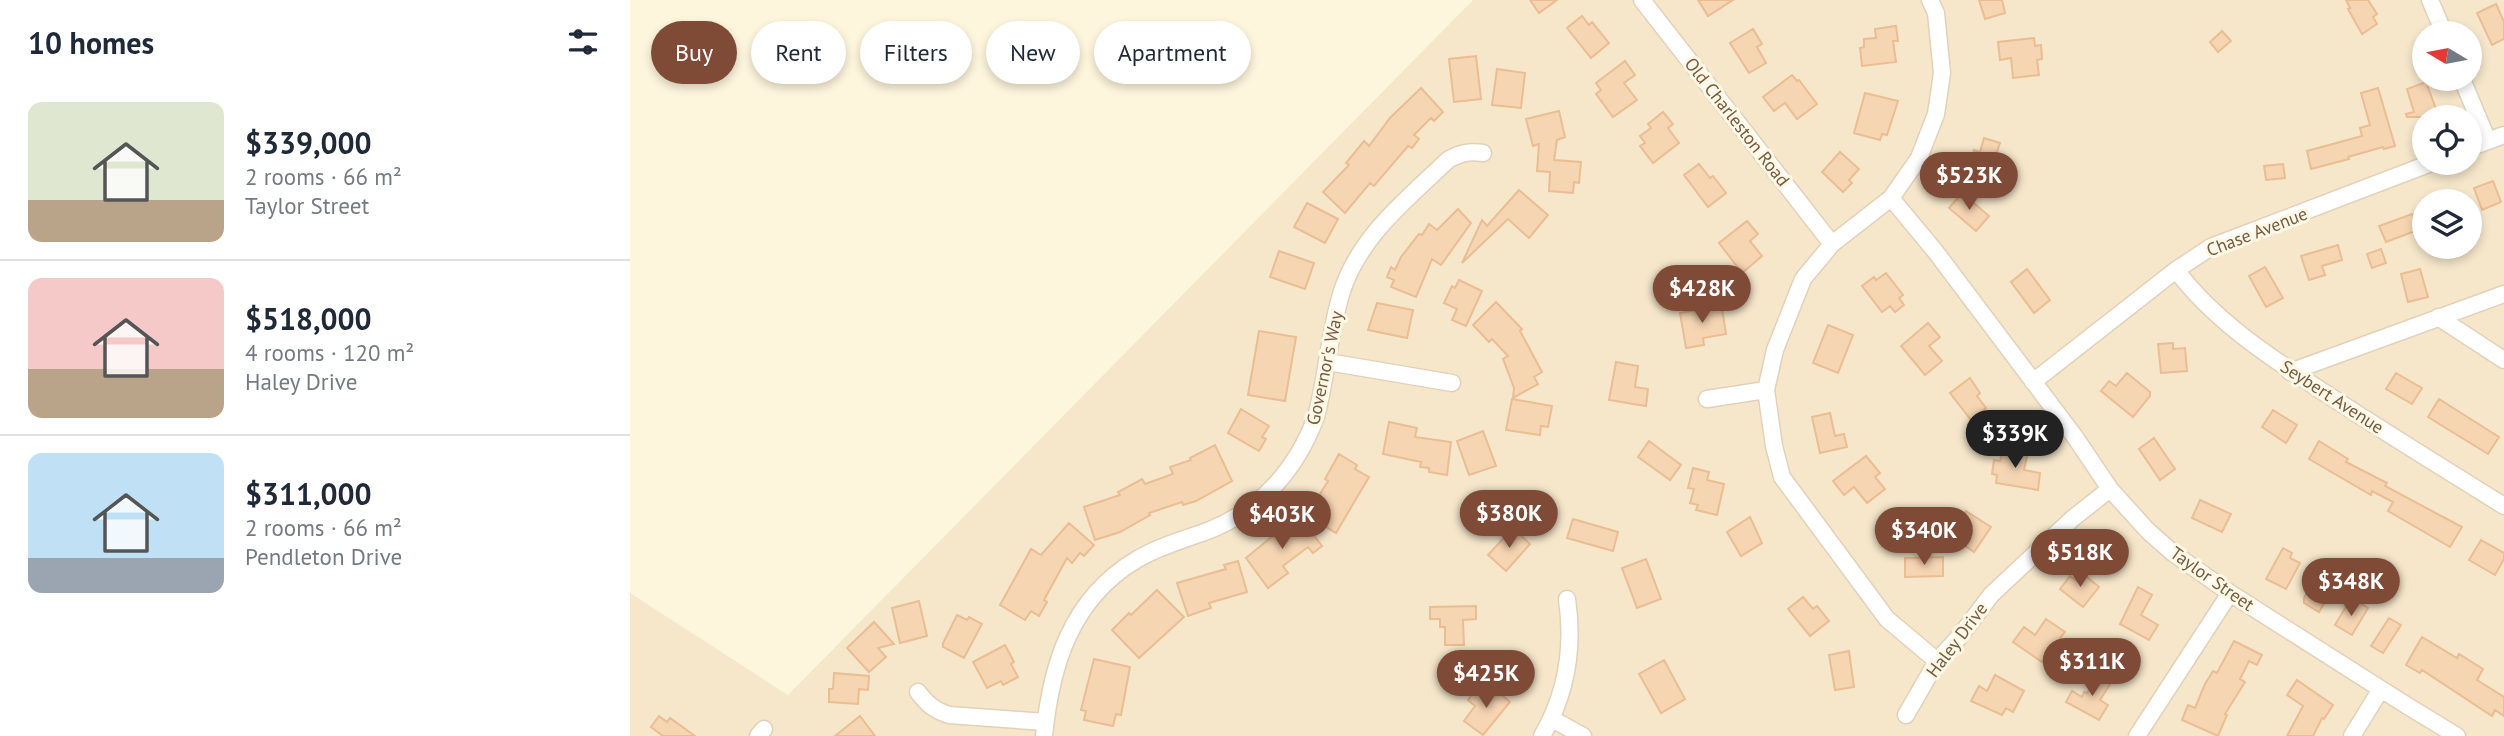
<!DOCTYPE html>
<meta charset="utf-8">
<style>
body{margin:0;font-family:"PT Sans",sans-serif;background:#f2f2f3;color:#1f2937;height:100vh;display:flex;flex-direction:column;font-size:26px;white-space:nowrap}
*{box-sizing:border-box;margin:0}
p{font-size:23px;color:#747a83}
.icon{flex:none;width:38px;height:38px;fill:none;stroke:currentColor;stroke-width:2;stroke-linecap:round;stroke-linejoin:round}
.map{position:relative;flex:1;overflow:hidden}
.details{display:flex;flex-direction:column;background:#fff;width:630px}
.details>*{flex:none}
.banner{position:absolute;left:21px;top:21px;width:665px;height:63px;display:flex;gap:14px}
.needle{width:46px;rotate:280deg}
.tools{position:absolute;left:1782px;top:21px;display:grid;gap:14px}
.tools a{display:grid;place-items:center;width:70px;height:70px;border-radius:50%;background:#fff;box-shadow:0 4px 10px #0003;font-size:35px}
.price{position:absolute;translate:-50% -60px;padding:0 16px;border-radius:24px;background:#7f4b37;color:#fff;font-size:23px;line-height:46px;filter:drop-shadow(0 2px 4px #0008)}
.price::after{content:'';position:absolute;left:50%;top:42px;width:21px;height:16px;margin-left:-10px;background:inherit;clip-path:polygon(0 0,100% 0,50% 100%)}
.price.current{background:#222;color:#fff}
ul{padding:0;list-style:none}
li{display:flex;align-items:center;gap:21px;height:175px;padding:0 28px}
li+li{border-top:2px solid #e0e1e3}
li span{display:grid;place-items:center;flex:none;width:196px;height:140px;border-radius:14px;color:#555}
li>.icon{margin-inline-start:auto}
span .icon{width:84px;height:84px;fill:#fffc;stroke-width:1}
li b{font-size:30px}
h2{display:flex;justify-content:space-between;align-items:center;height:84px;padding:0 28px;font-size:30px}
.pill{padding:0 24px;border-radius:32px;background:#fff;box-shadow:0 4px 10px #0003;font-size:24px;line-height:63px}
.pill.current{background:#7f4b37;color:#fff}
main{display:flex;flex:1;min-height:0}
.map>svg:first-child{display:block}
.residential{fill:#f6e7cb;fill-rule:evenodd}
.building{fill:#f6d5b3;stroke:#eabd92;stroke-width:2}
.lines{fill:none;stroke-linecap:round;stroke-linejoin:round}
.minor-casing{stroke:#e2d1b9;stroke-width:19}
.minor{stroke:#fff;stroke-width:16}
.labels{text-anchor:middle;stroke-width:6;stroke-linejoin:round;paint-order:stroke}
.street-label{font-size:18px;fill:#755b44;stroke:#fff8e5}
</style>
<main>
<section class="details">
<h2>10 homes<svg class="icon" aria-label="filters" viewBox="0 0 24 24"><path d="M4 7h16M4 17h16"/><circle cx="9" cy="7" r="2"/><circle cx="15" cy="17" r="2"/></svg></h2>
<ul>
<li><span style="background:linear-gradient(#dfe7d0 70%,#b9a48a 0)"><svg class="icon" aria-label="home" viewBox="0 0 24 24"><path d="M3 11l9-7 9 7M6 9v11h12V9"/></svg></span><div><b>$339,000</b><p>2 rooms · 66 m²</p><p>Taylor Street</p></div></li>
<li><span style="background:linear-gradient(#f6c9c9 65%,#b9a48a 0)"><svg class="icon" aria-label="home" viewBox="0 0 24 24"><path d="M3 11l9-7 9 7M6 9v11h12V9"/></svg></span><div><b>$518,000</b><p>4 rooms · 120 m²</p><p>Haley Drive</p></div></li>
<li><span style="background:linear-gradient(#bfe0f5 75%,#9aa5b1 0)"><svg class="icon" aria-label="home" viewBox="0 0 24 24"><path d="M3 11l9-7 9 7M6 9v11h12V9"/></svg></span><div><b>$311,000</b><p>2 rooms · 66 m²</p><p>Pendleton Drive</p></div></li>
</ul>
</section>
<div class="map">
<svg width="1874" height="736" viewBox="0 0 1874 736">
<rect width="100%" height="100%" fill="#fef5dd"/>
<path class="residential" d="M843,0h1031v736h-1874v-143l158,102zM1794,33h45v46h-45zM1794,117h45v46h-45zM1794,201h45v46h-45z"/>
<path class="building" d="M900,0h27l-18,13z
M1068,0h35l-25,16z
M1349,0h23l3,13 -20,6z
M1716,0h22l9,14 -4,3 4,7 -15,10 -14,-25 2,-1z
M1866,4l8,18v17l-12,6 -15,-32z
M952,16l7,9 3,-3 17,21 -18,15 -24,-30z
M1266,26l2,15h-5l3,21 -34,4 -2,-18 4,-1v-8l12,-1 -1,-9z
M1123,29l9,15 -5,3 9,16 -17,10 -19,-30z
M1592,31l9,10 -13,11 -8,-10z
M1404,38l1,8 6,-1 1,14 -5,1 2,15 -26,3 -2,-20 -11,2 -2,-18z
M846,56l5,43 -27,3 -5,-43z
M995,61l10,14 -11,8 13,17 -24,17 -17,-23 5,-4 -5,-7z
M867,69l28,4 -4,35 -29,-3z
M1162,75l5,6 2,-1 18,24 -20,15 -12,-16 -11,8 -11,-14z
M1796,82l13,35h-32l-1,-3 8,-2 -7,-23z
M791,88l22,24 -9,9 -3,-3 -17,17 5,4 -7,9 -4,-2 -34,40 -4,-3 -25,30 -22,-21 26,-27 -3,-2 18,-22 5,5 21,-28z
M1748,88l17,58 -11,3 -1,-2 -35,10 1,2 -38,10 -4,-18 55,-15 -2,-8 10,-3 -9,-32z
M1235,93l33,8 -11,34 -5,-1 -2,6 -26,-7z
M929,111l6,26 -8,3 -3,20 27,2 -2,21 -5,-1 -1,11 -24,-2 1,-19 -13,-1 2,-27 -6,2 -7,-27z
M1033,112l10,12 -5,4 11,15 -26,20 -13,-17 5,-3 -5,-7 11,-8 -3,-4z
M1354,138l16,5 -13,39 -20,-6 7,-26 6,2z
M1210,152l19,17 -10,11 3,3 -9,9 -21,-20z
M1069,164l11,14 3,-2 13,17 -18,14 -24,-32z
M1653,164l2,14 -19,2 -2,-14z
M1863,181l8,21 -19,8 -8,-22z
M889,190l29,25 -19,23 -21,-19 -46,44 20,-43 5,6z
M1332,193l27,23 -13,15 -27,-23z
M677,203l31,16 -13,24 -31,-16z
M828,209l13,14 -30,42 -9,-6 -16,38 -25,-10 3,-7 -7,-3 4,-10 4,3 6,-13 18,-23 3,1 7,-11 8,6z
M1782,214l6,16 -32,12 -7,-16z
M1117,221l11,13 -8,7 12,15 -20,17 -23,-30z
M1708,245l4,15 -20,6 3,9 -16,5 -8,-24z
M1751,249l5,14 -14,5 -5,-14z
M649,251l35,12 -9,26 -35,-12z
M1635,267l18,31 -17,9 -17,-31z
M1397,269l23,31 -16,13 -23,-31z
M1790,269l8,28 -20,5 -7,-28z
M1256,273l17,22 -4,3 5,7 -9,7 -5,-6 -8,6 -20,-26 12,-9 2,3z
M829,280l23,11 -16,35 -14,-6 5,-11 -13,-6 8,-17 3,2z
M866,302l26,27 -2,2 22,41 -8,5 4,7 -25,14 1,-10 -11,-29 5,-3 -16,-17 -3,3 -16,-17z
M747,303l36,7 -6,28 -39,-8z
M1081,307l1,2 10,-1 4,26 -23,4 1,7 -18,3 -6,-35z
M1298,323l12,14 -11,9 13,15 -17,14 -24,-29z
M1198,325l25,10 -15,38 -25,-10z
M629,331l37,6 -11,64 -37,-6z
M1543,343v6l12,-1 2,23 -26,2 -3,-29z
M986,362l22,4 -3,21 13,2 -2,17 -37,-6z
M1497,373l23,19v4l-17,21 -32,-26 8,-10 7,5z
M1766,373l26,15 -10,16 -26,-15z
M1340,378l10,15 -3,3 9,12 -15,12 -21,-27z
M882,399l40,7 -4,21 -7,-1 -1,9 -34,-5z
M1809,399l60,38 -11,17 -60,-37z
M611,409l28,17 -7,11 4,2 -7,12 -31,-18z
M1643,410l24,15 -11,18 -24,-16z
M1200,413l5,23 9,-2 3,13 -27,6 -8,-36z
M759,422l28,6 -2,9 36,5 -4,33 -18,-3v-4l-9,-1 1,-5 -38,-8z
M853,431l13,35 -27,9 -12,-34z
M1524,438l21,31 -15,11 -21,-31z
M1019,441l32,24 -11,15 -32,-23z
M1689,441l29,18 -2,3 41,21 -2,3 77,41 -12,20 -62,-36 5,-9 -21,-11 -1,4 -62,-36z
M585,445l17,36 -36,20 -13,4 -1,-3 -33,11 1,2 -30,17 -25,8 -11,-33 36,-12 -2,-3 24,-13 3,5 28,-10 -3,-7 21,-7 -1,-2z
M1373,447l25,4 -4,19 16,3 -2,17 -42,-7 1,-8 -5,-1 2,-14 6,1z
M709,454l18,11 -2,4 14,8 -33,56 -29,-18 21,-34 -3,-2z
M1236,456l14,17 -5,4 10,12 -18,14 -13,-16 -10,8 -11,-14z
M1063,468l16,4 -2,8 17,4 -7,31 -21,-5 2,-5 -8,-2 4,-14 -6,-1z
M1570,500l31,14 -9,18 -30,-14z
M1336,511l25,16 -17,25 -24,-17z
M668,515l24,31 -9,7 -5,-6 -25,19 5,7 -20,15 -22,-30z
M1120,517l12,26 -21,13 -14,-24z
M943,519l45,13 -5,19 -46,-13z
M439,523l25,22 -10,11 -4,-3 -8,10 -5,-5 -23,42 3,2 -8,14 -8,-5 -6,9 -25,-15 31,-56 10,6z
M883,528l17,16 -24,27 -18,-16z
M1851,540l23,13v6l-9,16 -26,-15z
M1653,548l9,5 -2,5 10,5 -14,26 -20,-10z
M1313,557v19l-38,1v-19z
M1016,559l15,40 -24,9 -15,-40z
M608,561l9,31 -38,11 2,5 -23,8 -11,-33 49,-14 -2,-4z
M1453,574l16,13 -16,20 -23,-18 10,-13 7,5z
M1685,579l17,11 -13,22 -15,-9v-5z
M1508,587l14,8 -11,20 17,10 -9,15 -29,-16z
M527,590l27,27 -45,41 -27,-28 17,-17 2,2z
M1173,597l10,12 4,-3 12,15 -19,15 -22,-27z
M289,601l8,35 -27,7 -8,-35z
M1729,602l9,6 -16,27 -17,-10 12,-20 8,4z
M846,606v13l-13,1 1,25h-19v-18h-5v-8h-10v-12z
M327,615l10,5 2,-3 13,7 -18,34 -21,-11v-4z
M1759,618l12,7 -18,28 -12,-7z
M1416,619l19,13 -5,6 6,4 -10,13 -6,-4 -8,11 -29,-20 11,-15 11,8z
M244,622l20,22 -16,4 8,9 -17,15 -22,-24z
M1792,637l35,21 2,-4 24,15 -6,11 27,17v19l-9,-6 -3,6 -70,-46 -2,3 -14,-8z
M1604,641l28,14 -5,10 -8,-4 -9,18 5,3 -20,32 2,1 -9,21 -36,-16 6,-15 7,3 10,-24 8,-13 4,2z
M375,645l9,17 -3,2 7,13 -15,8 -2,-4 -14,7 -14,-26z
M1219,651l5,36 -19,3 -6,-35z
M464,659l36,8 -9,48 -5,-1 -3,12 -29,-6 2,-9 -5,-1z
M1034,660l21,39 -24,14 -22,-39z
M204,673l35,3 -1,14 -9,-1 -1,15 -29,-2v-13h4z
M1470,673l12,8 -12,19 8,5 -9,15 -33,-18 6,-11 10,6 2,-5 3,1z
M1365,675l29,16 -11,21 -7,-4 -4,7 -31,-14 8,-15 8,5z
M1667,680l36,25 -9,14 -2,-1 -9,18h-26l16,-30 -16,-11z
M863,688l17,14 -27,33 -19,-14 11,-15 -7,-6 8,-11 10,8z
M29,716l8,6 3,-4 25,18h-32l-12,-9z
M230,716l15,20h-40z"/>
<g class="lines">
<defs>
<path id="minor" d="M1012,0l190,244
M1300,0l6,13 6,60 -6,41 -17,44 -28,40 -59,46 -29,35 -28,71 -9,40 8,56 8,31 105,142 50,42
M1800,0l14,33
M1832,79l26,62
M1839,148l35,-13
M1261,198l44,53 140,186 35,52 38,42 25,22 57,40 176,112 51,31
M1546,270c40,53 97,89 152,125 58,38 117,74 176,111
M1808,317l66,43
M698,362l124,21
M1660,372l214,-78
M1403,382l143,-112 35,-23 220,-84
M1077,399l59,-9
M288,692c9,12 16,18 31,23l96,7
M1276,715l31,-54 23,-25 31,-41 81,-76 38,-30
M922,719l31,17
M128,736l6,-7
M414,736c7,-71 27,-137 92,-176 23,-14 50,-21 74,-30 52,-21 87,-62 106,-113 11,-41 13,-85 26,-126 18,-55 65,-92 106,-131 12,-7 21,-9 35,-7
M912,736c25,-43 32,-89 25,-137
M1507,736l93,-143
M1722,736l29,-47"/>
</defs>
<use href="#minor" class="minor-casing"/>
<use href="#minor" class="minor"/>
</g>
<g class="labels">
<g class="street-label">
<text transform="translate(1107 122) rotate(52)" y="6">Old Charleston Road</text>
<text transform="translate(1627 232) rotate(-21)" y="6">Chase Avenue</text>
<text transform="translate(695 368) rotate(-78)" y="6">Governor's Way</text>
<text transform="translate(1702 397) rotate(33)" y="6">Seybert Avenue</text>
<text transform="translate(1582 579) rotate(35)" y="6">Taylor Street</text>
<text transform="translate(1327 640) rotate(-53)" y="6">Haley Drive</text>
</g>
</g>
</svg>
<div class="tools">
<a><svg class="needle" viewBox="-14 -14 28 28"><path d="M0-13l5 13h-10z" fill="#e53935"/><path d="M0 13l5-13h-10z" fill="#747a83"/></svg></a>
<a><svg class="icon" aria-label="locate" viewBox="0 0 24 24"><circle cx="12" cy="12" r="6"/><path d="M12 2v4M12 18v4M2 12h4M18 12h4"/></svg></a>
<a><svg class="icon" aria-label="layers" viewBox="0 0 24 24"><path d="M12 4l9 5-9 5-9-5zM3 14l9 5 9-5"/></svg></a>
</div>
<b class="price" style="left:1339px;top:212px">$523K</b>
<b class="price" style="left:1072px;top:325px">$428K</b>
<b class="price current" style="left:1385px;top:470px">$339K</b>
<b class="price" style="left:879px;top:550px">$380K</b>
<b class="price" style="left:652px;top:551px">$403K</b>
<b class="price" style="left:1294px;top:567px">$340K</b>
<b class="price" style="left:1450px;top:589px">$518K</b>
<b class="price" style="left:1721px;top:618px">$348K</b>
<b class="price" style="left:1462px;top:698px">$311K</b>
<b class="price" style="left:856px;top:710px">$425K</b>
<div class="banner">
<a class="pill current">Buy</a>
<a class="pill">Rent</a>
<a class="pill">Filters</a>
<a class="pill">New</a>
<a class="pill">Apartment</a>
</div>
</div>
</main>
